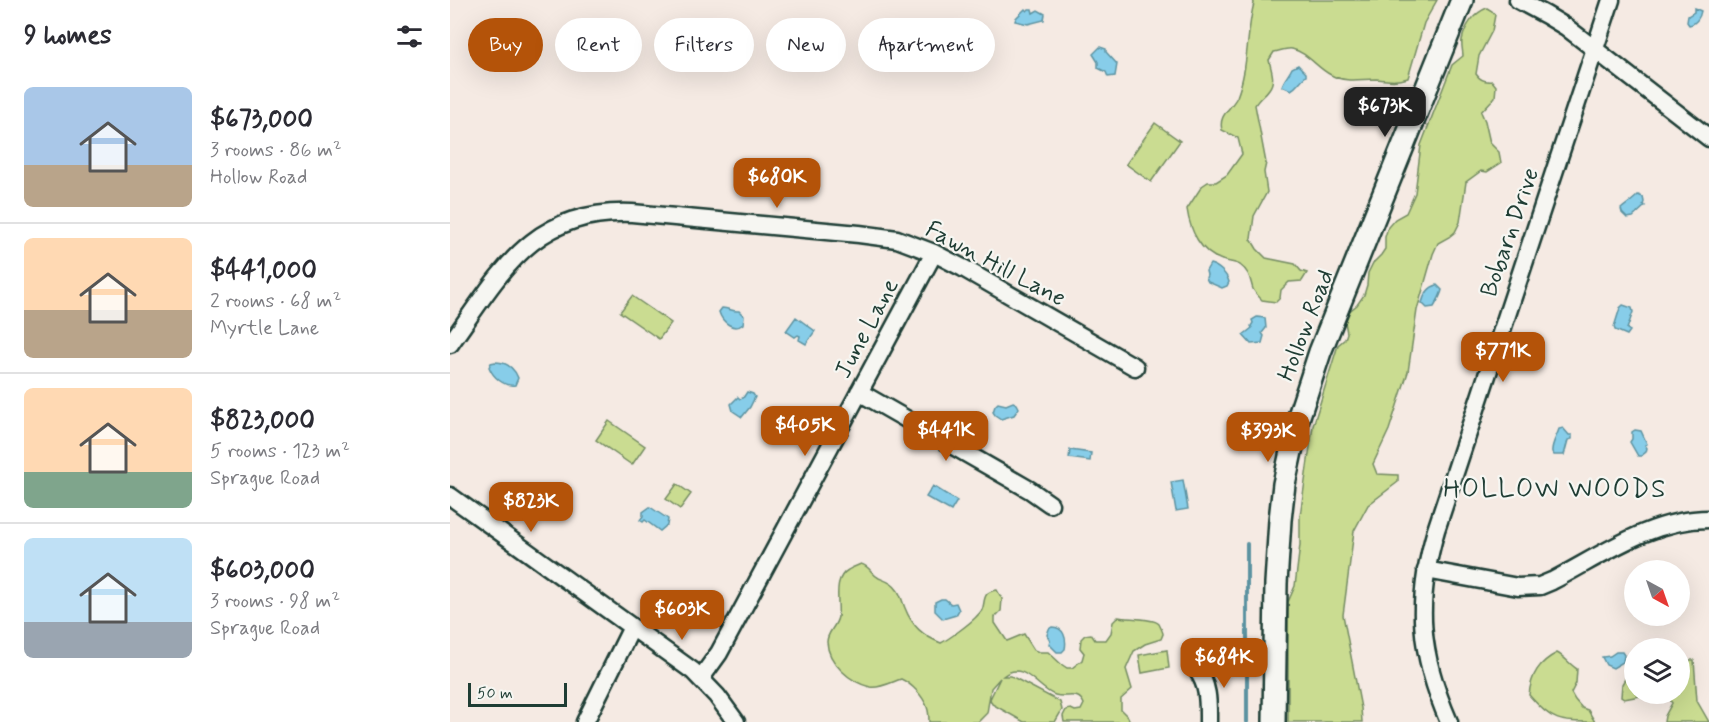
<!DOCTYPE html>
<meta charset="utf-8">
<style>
body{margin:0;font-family:Mynerve,sans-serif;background:#f2f2f3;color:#2b2b33;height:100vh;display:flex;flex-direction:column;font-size:22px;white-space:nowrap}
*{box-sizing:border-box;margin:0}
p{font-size:20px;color:#7c7c81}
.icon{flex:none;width:33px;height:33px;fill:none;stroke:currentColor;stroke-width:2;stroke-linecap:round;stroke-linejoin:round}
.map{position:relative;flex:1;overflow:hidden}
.details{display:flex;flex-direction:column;background:#fff;width:450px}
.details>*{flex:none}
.top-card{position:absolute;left:18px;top:18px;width:570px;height:54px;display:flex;gap:12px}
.needle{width:39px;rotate:140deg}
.fabs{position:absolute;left:1174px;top:560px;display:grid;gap:12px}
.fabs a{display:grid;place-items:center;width:66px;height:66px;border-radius:50%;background:#fff;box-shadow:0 6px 24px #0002;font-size:30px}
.scale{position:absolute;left:18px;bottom:15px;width:99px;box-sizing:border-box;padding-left:6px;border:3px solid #1f3d34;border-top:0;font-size:16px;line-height:21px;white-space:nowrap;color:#1f3d34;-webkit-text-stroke:4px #f6f6f2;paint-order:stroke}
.price{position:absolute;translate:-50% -51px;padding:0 14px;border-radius:12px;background:#b45309;color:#fff;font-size:20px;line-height:39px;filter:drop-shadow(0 2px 3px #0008)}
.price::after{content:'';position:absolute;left:50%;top:36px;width:18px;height:14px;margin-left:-9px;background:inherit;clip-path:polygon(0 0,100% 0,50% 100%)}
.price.on{background:#222;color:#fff}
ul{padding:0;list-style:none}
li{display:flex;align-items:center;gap:18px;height:150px;padding:0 24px}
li+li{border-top:2px solid #e1e1e2}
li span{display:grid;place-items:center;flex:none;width:168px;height:120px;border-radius:9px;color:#555}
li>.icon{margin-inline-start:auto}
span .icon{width:72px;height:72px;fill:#fffc;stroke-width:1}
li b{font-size:26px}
h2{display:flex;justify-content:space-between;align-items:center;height:72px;padding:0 24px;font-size:26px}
.chip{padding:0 21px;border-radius:27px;background:#fff;box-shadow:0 6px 24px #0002;font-size:21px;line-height:54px}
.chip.on{background:#b45309;color:#fff}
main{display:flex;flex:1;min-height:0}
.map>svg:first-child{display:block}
.green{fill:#cadc91;stroke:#748c62;stroke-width:1.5}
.water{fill:#87cde9;stroke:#5d93a1;stroke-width:1.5}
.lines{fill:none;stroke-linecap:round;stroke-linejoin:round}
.stream{stroke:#5d93a1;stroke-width:4}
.minor-casing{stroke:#1f3d34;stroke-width:21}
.major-casing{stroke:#1f3d34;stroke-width:26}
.minor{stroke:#f6f6f2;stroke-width:16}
.major{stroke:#f6f6f2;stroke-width:21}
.labels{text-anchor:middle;stroke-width:4.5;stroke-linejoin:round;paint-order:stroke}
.street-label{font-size:24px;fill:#1f3d34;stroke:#f6f6f2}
.neighbourhood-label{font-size:26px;letter-spacing:1.5px;fill:#1f3d34;stroke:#f6f6f2}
</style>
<main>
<section class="details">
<h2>9 homes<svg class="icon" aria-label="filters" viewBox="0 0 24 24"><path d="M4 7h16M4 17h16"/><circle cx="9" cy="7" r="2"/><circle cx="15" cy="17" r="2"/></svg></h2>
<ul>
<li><span style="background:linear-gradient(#a9c7e8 65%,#b9a48a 0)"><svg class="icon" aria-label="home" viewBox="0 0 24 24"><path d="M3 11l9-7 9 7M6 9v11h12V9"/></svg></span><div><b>$673,000</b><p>3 rooms · 86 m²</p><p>Hollow Road</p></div></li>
<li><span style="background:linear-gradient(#ffd9b3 60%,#b9a48a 0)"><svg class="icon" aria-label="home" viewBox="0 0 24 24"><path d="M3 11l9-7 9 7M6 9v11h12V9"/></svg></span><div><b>$441,000</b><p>2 rooms · 68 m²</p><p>Myrtle Lane</p></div></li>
<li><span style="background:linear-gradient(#ffd9b3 70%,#7fa58c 0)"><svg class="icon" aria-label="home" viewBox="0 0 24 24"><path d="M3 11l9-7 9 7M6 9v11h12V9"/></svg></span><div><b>$823,000</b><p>5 rooms · 123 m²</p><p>Sprague Road</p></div></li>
<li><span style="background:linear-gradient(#bfe0f5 70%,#9aa5b1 0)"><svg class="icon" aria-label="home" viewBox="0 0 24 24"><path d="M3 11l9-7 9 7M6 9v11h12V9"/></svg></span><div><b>$603,000</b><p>3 rooms · 98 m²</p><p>Sprague Road</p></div></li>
</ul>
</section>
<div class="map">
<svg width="1259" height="722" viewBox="0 0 1259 722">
<rect width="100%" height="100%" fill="#f5eae3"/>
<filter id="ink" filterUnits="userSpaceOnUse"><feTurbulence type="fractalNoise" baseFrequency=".0167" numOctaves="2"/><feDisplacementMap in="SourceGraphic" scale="12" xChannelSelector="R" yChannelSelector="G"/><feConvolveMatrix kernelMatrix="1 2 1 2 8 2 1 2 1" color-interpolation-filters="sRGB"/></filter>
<g filter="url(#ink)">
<path class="green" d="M803,0h184l-13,23 -16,55c-13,4 -19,2 -32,1 -16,0 -31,4 -45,-4 -14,-7 -24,-23 -39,-26 -5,-1 -12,2 -18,3l-5,8c2,10 7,20 0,29 -4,6 -10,9 -14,16l11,58 -2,9 3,20 -13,24 -3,23 6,10 9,9 29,6 6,7 6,2 -5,8 -13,1 -8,8 -1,8 -4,4 -14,-2c-3,-3 -7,-7 -9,-11 -3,-9 -3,-17 -13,-24 -5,-3 -12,-3 -18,-5 -22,-7 -32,-30 -35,-51l15,-23 6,-4h8l11,-7 15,-21 -4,-16 -16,-8c-4,-15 9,-21 15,-33 12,-31 9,-63 17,-94z
M1037,8l5,3 3,4 -3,16 -13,25 -3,18c4,6 9,8 16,7l4,5 -1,11 -14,15 4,9 5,22 9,9 2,11 -14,9 -6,-1 -15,11 -6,40 -5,10 -6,5 -11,6 -5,11 -16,56 -9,62 -19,58 -16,34 4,10 21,1v7l-30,23 -14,26 -11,84 18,93 1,14h-74v-120l7,-16 5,-41v-29l13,-90 25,-81 7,-6 2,-6 -2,-11 2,-9 10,-8 7,-10 3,-10 1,-12 5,-10 8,-8 4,-6v-12l3,-10 7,-8 11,-6 9,-20 6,-48 31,-80 11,-9c0,-5 -2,-11 -1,-16 3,-14 12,-27 25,-32z
M705,123l25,18 -29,41 -25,-18z
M182,296l39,27 -12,16 -39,-27z
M159,421l36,25 -13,19 -36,-25z
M227,484l14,10 -11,15 -14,-10z
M411,564c9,2 10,10 18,14 7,3 14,5 19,13 3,5 5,12 7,17 7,18 18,28 36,35 8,-4 28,-19 34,-25 3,-3 5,-5 7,-8 4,-9 -1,-18 15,-20l5,9 -1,12 -6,6v6l12,18 17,-7 10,16 5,2h9l13,12 6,4h5l10,-8 2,-7 -4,-5 1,-9 4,-4 6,-1 4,6h11l5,-7 2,-11 5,-5c10,2 36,1 41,7 1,2 4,8 4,10l-2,5 -16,5 -11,7 -8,18 6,20 -11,10v11l7,7 2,5h-66l-1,-6 3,-6 5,-1 4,2 6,-1 3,-6c-6,-14 -17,-5 -29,-9 -17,-5 -31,-36 -52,-19h8l49,26 2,8 -7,12h-31l-32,-18 -2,-5 10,-21 -9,10 -4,25 -9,9h-49c0,-5 0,-10 -2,-15 -4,-11 -15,-23 -26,-28 -9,3 -22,10 -31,8 -20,-5 -42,-24 -43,-45 0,-10 9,-15 11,-25 2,-14 -6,-38 10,-47 4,-3 9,-4 13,-6z
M717,650l2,18 -27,5 -3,-18z
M1107,653c8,4 12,11 20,16l-1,14 -5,10 4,7 7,8 6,2 7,12c-37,0 -42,0 -66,-27 2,-20 10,-33 28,-42z
M1240,660h4l3,41 12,21h-45l1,-6 7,-13 -6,-10h14v-22l3,1c3,-4 4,-8 7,-12z
M1185,662v31h6l-1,3 -16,3 -3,-2 1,-13z"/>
<path class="water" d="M1244,8l7,3c-1,6 -5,13 -12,14l-2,-3 1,-6 6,-4z
M575,9l2,2 2,-2h3l1,4 5,-3 7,4 -1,6 -16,4 -13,-3 1,-3z
M650,47l6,2v3l11,12 -2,12 -7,1 -2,-5 -8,-4v-6l-5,-8z
M848,65l8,8v3c-7,5 -8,10 -15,14l-9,-4c2,-7 7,-11 10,-18z
M1188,195l5,2 1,5 -1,3 2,1 -12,11 -6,1 -5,-5 -1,-4c6,-5 11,-8 17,-14z
M760,264c8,2 17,10 19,18l-2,4 -5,2 -14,-6 -2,-4 1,-3 -1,-4z
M987,285l5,5c-1,5 -5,12 -8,17l-7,1 -5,-5c2,-8 7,-16 15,-18z
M1173,305l9,3 1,4 -6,17 3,2 -3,4 -12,-5 -1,-3 6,-19z
M272,308c7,0 11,4 17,3l5,5 -1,8c-9,8 -21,-2 -24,-12z
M346,317l19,14 -9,13 -7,-4 1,-4 -2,-1 -3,2 -9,-6z
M807,317l8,1 1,10 -4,5 2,3 -2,7 -11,1 -8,-9 9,-7 -1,-2 2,-3 -1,-3z
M45,362c12,0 19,6 23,16l-3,7c-11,2 -22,-8 -26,-18l2,-4z
M297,392l6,2 2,3 -5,10 -8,10 -9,-6 -2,-7 7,-7 2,2 3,-1z
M563,402l4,2 2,4 -5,7 -13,4 -6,-4 -2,-3 2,-6 3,-3 8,2z
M1113,428l6,7h3v4l-4,1 -4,15h-10l-2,-3c-1,-7 5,-16 7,-23z
M1185,430l6,1 6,13 -2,1 2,3 -1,4 -5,4h-3l-8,-14 2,-3v-7z
M620,450l21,3 -1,8 -21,-3z
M733,480l5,29 -12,2 -5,-29z
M483,486l24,15 -6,10 -25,-14z
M200,507l18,12 -1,6 -7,6 -15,-11 -2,2 -3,-2 3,-4v-4z
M491,599h4l6,5 5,-1 3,7 -3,5 -13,4 -8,-8v-9z
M602,627c12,0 15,12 13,22l-3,3h-5l-8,-8 1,-4 -3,-5 2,-6z
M1166,652h6l2,3 -1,7 -10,6 -7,-3 -4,-8 8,-1z"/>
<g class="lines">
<path class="stream" d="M797,722v-178"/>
<defs>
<path id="minor" d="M1068,0l28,15 20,12 143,111
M0,344c51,-71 82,-135 182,-131l227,21 38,5 37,14 29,15 172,99
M409,392l171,98 20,14
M0,496l243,175 24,25 19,26
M976,570l92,17 22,-1 12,-5c50,-26 99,-62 157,-62
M747,670c12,16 11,33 11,52
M251,678l18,-25 215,-400
M135,722l47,-95
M999,722c-30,-69 -34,-120 -13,-192l175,-530"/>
<path id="major" d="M824,722l2,-139 4,-63 4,-36 14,-65 22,-67 142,-352"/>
</defs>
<use href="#minor" class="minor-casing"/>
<use href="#major" class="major-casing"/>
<use href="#minor" class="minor"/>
<use href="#major" class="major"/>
</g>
</g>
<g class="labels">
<g class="street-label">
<text transform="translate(1059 232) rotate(-71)" y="8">Bobarn Drive</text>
<text transform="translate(546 263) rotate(28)" y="8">Fawn Hill Lane</text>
<text transform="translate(855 325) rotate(-69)" y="8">Hollow Road</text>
<text transform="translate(416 328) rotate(-62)" y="8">June Lane</text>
</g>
<g class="neighbourhood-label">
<text x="1105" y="497">HOLLOW WOODS</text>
</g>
</g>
</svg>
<div class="fabs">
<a><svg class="needle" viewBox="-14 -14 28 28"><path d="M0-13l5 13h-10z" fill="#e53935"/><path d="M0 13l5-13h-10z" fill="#7c7c81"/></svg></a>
<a><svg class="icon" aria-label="layers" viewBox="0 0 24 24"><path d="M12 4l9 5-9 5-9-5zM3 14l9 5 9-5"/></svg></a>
</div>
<div class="scale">50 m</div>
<b class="price on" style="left:935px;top:138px">$673K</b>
<b class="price" style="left:327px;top:209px">$680K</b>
<b class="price" style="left:1053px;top:383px">$771K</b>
<b class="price" style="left:355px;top:457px">$405K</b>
<b class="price" style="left:496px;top:462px">$441K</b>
<b class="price" style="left:818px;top:463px">$393K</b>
<b class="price" style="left:81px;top:533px">$823K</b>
<b class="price" style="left:232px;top:641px">$603K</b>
<b class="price" style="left:774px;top:689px">$684K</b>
<div class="top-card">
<a class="chip on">Buy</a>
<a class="chip">Rent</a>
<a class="chip">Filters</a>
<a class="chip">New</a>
<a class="chip">Apartment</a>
</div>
</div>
</main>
